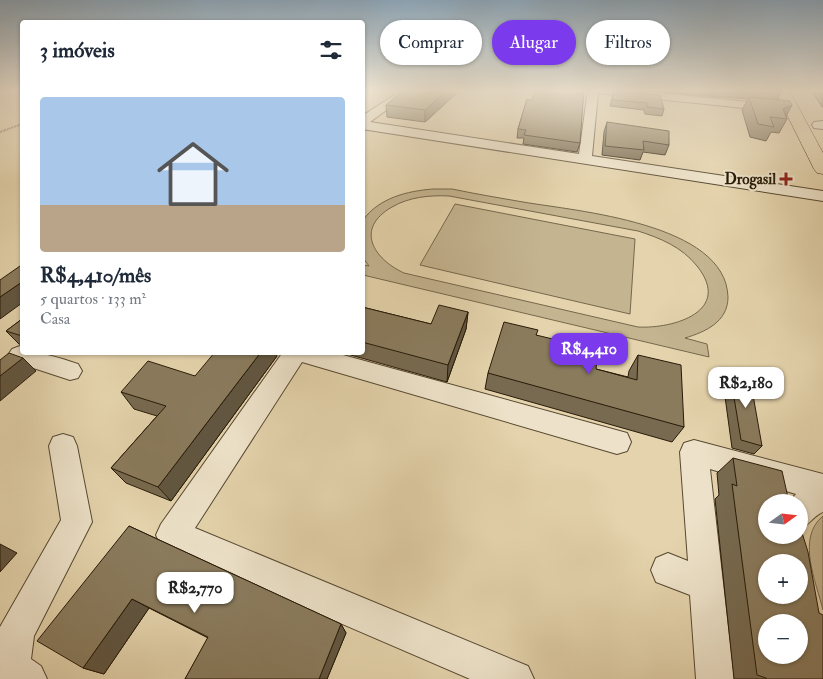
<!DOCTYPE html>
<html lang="pt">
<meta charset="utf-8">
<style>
body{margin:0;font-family:"IM FELL Double Pica",serif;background:#f2f2f3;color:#1f2937;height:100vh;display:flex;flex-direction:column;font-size:19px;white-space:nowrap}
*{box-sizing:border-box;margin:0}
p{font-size:16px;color:#747a83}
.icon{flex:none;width:28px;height:28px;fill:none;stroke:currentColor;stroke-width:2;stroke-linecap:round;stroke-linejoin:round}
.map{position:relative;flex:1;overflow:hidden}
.drawer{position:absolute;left:20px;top:20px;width:345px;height:335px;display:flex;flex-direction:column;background:#fff;border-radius:5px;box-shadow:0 1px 4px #0004}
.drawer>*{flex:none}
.top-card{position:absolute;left:380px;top:20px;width:368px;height:45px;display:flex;gap:10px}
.needle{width:32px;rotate:75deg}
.buttons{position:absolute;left:758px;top:494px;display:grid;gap:10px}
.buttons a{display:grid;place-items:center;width:50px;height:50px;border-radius:50%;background:#fff;box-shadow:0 1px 4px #0004;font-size:25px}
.price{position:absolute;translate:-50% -42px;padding:0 11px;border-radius:10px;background:#fff;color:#222;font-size:16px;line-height:32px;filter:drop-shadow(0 1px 2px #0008)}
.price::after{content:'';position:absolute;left:50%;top:30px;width:15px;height:11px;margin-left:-8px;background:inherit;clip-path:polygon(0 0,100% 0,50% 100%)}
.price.selected{background:#7c3aed;color:#fff}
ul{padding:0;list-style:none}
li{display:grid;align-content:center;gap:10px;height:265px;padding:0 20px}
li span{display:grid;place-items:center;height:155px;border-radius:5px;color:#555}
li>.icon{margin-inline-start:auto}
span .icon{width:90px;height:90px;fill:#fffc;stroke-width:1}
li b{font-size:21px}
h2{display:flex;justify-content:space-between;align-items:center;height:60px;padding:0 20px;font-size:21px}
.chip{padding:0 18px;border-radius:22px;background:#fff;box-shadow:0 1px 4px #0004;font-size:18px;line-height:45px}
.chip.selected{background:#7c3aed;color:#fff}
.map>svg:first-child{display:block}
.green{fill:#c4b490;stroke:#76684c;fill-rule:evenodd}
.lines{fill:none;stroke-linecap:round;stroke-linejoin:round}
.minor-casing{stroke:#574931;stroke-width:2}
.major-casing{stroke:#281b08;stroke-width:1}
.path{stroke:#281b08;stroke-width:2;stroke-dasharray:0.5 1;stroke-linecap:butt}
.minor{fill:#ede2c9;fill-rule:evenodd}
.major{fill:#e4d3ac;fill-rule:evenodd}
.wall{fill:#776a50;stroke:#281b08}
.shaded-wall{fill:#615641;stroke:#281b08}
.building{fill:#8a7b5d;stroke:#281b08;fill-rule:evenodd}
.poi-dot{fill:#8f2418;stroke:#ede2c9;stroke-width:2}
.labels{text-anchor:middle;stroke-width:4;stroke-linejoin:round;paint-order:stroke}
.far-poi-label{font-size:15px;font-weight:bold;fill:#281b08;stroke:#ede2c9;text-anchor:end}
</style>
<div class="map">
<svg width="823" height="679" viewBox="0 0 823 679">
<rect width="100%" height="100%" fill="#e4d3ac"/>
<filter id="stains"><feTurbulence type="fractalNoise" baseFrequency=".004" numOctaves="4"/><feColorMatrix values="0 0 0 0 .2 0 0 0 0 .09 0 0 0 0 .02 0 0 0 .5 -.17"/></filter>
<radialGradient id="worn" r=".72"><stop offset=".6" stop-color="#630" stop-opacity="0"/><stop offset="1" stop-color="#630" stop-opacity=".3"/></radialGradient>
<path class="green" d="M433,189h19c24,5 48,9 71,13 53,9 203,21 205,95 0,25 -23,35 -43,41l22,6 2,13 -346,-82 1,-10 5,1 -6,-8v-38c16,-22 44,-29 70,-31zM449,196l189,35c22,7 44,16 59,35 36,45 -23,63 -59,61l-234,-54c-30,-14 -50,-44 -12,-66 17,-10 38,-12 57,-11z
M455,204l180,35 -5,75 -210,-49z
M823,516v94c-7,-29 -27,-72 0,-94z"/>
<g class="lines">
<defs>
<path id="minor" d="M402,90h12l-44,32 209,32 9,-64h42l148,15 2,2 -6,4 -176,-18 -6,63 231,35v10l-461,-72v-13z
M823,121v8l-9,-1 -2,-3 2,-3z
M20,346l2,1v5c21,0 37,6 56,12l4,7 -4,7 -8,2 -58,-19 -4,-6 4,-6z
M283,352h49l295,81 4,9 -4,9 -10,3 -315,-92 -107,166 333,138 6,13h-64l-309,-133 -5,-11 5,-11z
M63,434l10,3 4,9 15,76 -58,114 -3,23 10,7 6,13h-47v-52l61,-107 -12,-74 4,-9z
M694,440l129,34v38c-10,4 -13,13 -24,17v-27h-10l7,-8 -86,-25 24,210h-38l-6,-84 -34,-13 -5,-12 5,-12 12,-5 20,8 -8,-109 4,-9z"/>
<path id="major" d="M775,90h14l34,63v21l-6,-1 -3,-4z"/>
</defs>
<use href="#minor" class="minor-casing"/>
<use href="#major" class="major-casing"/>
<path class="path" d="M0,132l22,-8"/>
<use href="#minor" class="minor"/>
<use href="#major" class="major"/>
</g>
<path class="wall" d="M460,90l-35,32 -38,-5 -1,-12z
M614,90l50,19 -2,7 -17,-2 -1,-4 -34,-4z
M633,90h149l-5,9 15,6 -6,11 1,3 -8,14 -8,-1 -5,9 -16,-4 -8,-27 6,-11z
M811,90h12v17h-1z
M527,99l53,44 -3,9 -54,-8 1,-6h-7l1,-9z
M607,122l62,23 -4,10 -22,-3 -3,8 -38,-5 2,-23z
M362,307l69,17 37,-12 -2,17 -19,53 -107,-30h22z
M22,319v26l-3,-1 -13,-13z
M536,335l60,34 32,8 1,-6 9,-16 46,72 -12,15 -187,-53 3,-16z
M277,356l-106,145 -45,-18 -15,-15 46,-52 -23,-7 -13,-17 74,-16z
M730,373l32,73 -8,8 -22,-6 -9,-66z
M733,458l33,44 53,111 4,66h-89l-19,-180 4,-4 -2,-22z
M129,526l212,98 5,9 -19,46h-142l23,-41 -59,-30 -45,66 -21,-6z"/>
<path class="shaded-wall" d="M448,90h12l-35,32v-12z
M792,105l-7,13 -2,-9z
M22,282v21l-22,16v-22z
M468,312l-2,17 -19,53 1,-17z
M261,352h15l1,4 -106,145 -13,-14z
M23,358l13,13 -36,30v-25z
M0,544l17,9 -17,19z
M132,599l17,9 -45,66 -21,-6z
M341,624l5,9 -19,46h-8z"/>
<path class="building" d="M404,90h44l-23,20 -39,-5z
M537,90h47l-4,53 -56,-8 2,-5 -8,-1 9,-30 4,1z
M614,90l46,5 4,14 -17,-2v-4l-35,-3z
M749,97l41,4 2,4 -9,4 4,10 -17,-2 4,10 -16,-3z
M607,122l62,9v14l-26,-4 1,9 -39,-4z
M20,266l2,1v15l-22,15v-17z
M439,305l29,7 -20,53 -86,-23v-35l69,17z
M22,319v17l-16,-5z
M504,322l34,8 -2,5 62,15 -2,19 41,11 1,-25 43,10 3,62 -196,-54z
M215,352h46l-103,135 -47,-19 55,-62 -45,-14 27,-31 47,15z
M9,353l14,5 -23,18v-16z
M730,373l20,5 12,68 -21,-6z
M733,458l49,13 7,31h-23v33h33v-12l9,29 11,61 4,2v64h-56l-1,-1 -9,-3 -25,-191 5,2zM766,562h33v33h-33zM766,622h33v33h-33z
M129,526l212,98 -22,55h-134l23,-42 -76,-38 -49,69 -46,-27z"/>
<linearGradient id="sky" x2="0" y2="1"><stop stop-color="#8da7ba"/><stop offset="0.49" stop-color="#f3ebda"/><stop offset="1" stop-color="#f3ebda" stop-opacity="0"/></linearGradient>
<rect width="823" height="185" fill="url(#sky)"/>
<path class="poi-dot" d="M783.5 171.5h5v5h5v5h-5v5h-5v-5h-5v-5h5z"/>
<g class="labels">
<g class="far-poi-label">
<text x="776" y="184">Drogasil</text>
</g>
</g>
<rect width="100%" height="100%" filter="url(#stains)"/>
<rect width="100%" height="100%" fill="url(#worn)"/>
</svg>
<div class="buttons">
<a><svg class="needle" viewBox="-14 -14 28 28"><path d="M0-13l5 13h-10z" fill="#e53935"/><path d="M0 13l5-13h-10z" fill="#747a83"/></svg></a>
<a>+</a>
<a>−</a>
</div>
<b class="price selected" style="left:589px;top:375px">R$4,410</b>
<b class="price" style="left:746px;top:409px">R$2,180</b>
<b class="price" style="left:195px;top:614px">R$2,770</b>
<div class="top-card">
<a class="chip">Comprar</a>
<a class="chip selected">Alugar</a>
<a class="chip">Filtros</a>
</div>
<section class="drawer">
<h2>3 imóveis<svg class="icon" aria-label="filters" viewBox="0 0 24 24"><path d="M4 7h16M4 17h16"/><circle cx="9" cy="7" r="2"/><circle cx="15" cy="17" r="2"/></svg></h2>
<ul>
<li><span style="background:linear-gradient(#a9c7e8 70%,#b9a48a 0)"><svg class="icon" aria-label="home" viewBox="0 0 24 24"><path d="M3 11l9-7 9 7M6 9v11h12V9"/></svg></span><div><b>R$4,410/mês</b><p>5 quartos · 133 m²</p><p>Casa</p></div></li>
</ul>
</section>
</div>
